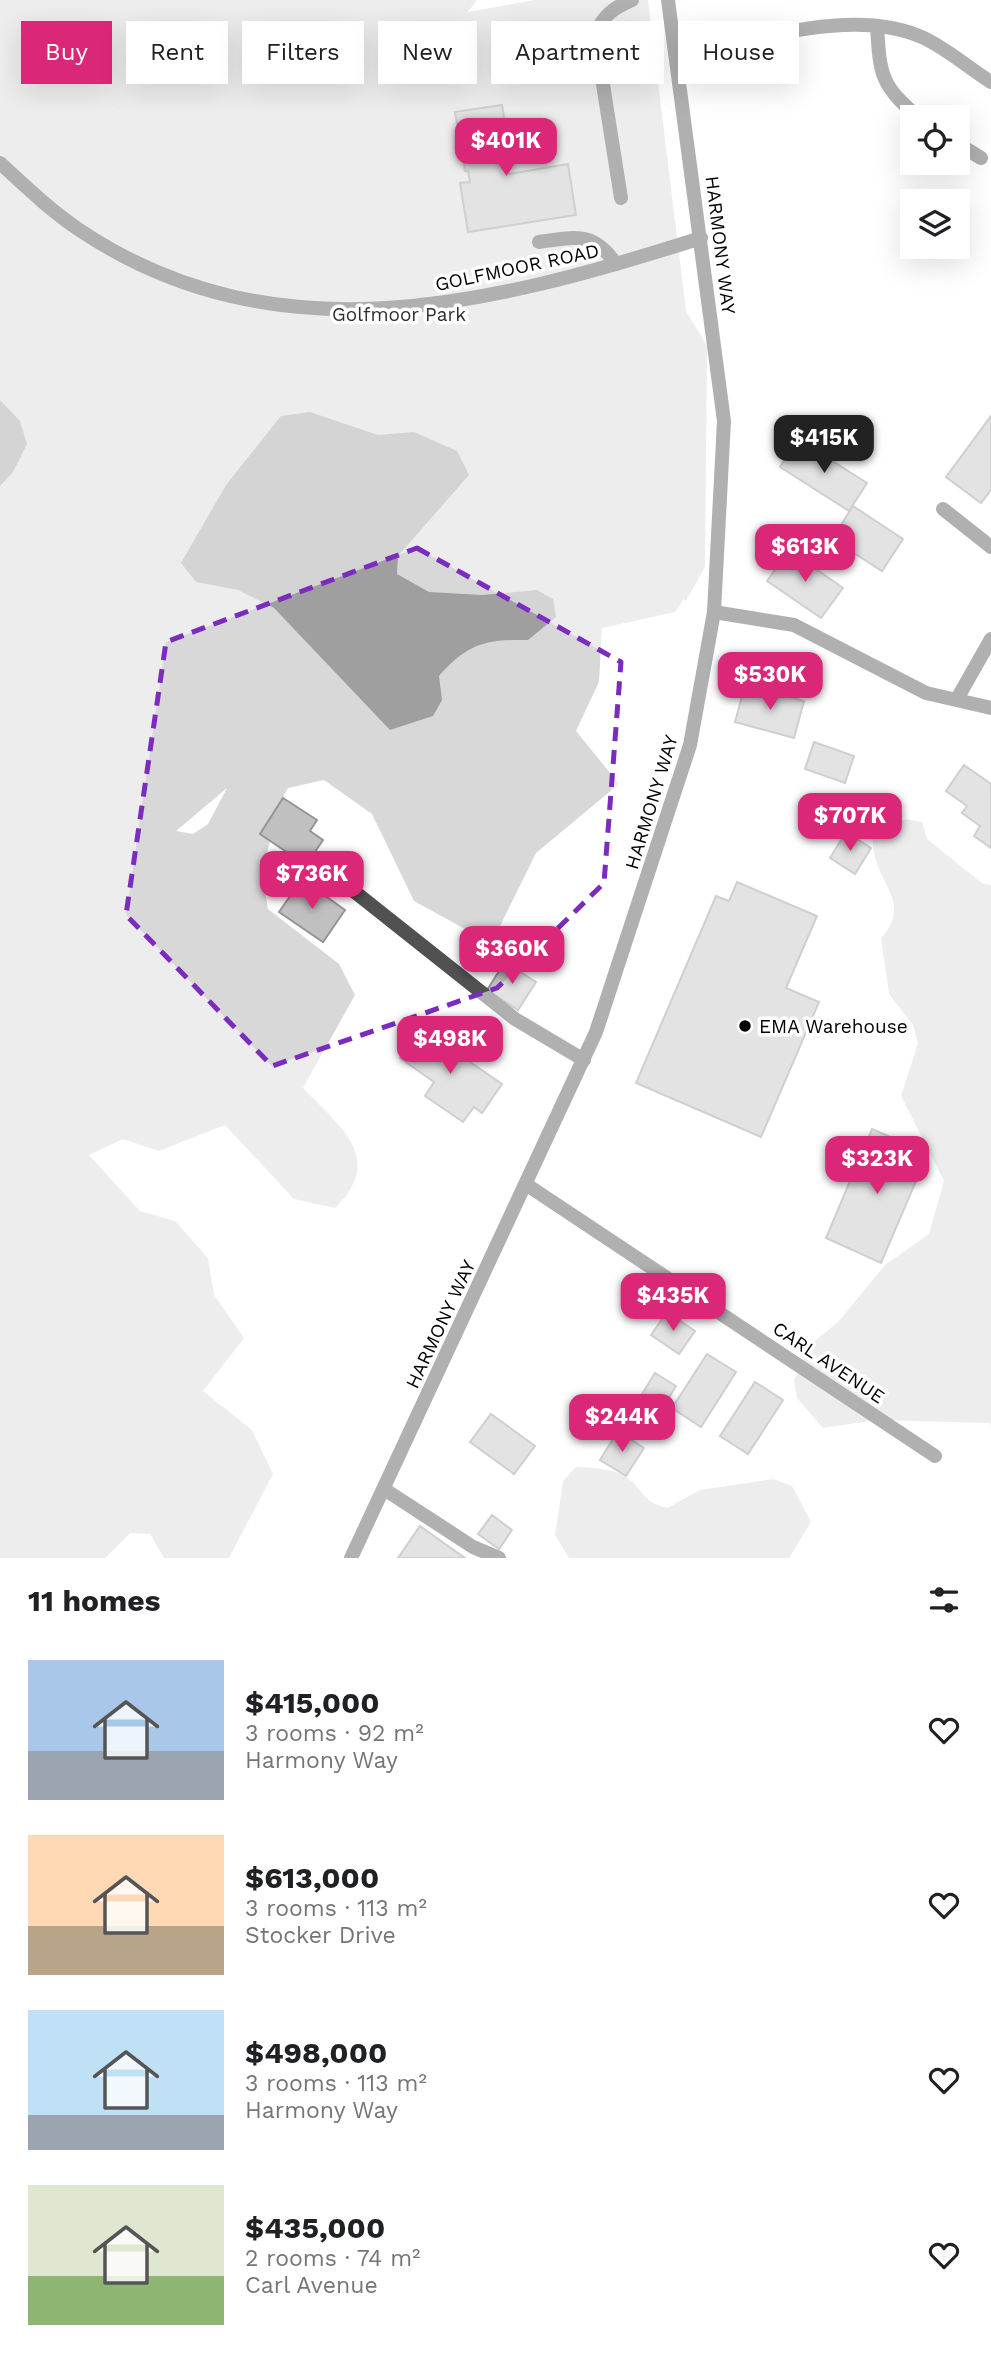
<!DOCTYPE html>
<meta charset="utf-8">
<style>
body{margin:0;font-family:"Work Sans",sans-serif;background:#f2f2f2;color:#202124;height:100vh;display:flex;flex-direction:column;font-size:26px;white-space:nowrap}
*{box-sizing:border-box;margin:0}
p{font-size:23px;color:#757577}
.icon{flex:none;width:38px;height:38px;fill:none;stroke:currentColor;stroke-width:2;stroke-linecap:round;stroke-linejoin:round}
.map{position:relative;height:1558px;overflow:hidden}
.drawer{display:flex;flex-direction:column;background:#fff;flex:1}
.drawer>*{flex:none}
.banner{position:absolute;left:21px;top:21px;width:950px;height:63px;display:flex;gap:14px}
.controls{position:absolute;left:900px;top:105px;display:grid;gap:14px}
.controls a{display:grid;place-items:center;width:70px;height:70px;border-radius:0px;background:#fff;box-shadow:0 7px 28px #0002;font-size:35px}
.price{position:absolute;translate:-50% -60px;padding:0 16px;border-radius:14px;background:#db2777;color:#fff;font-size:23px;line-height:46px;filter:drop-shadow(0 2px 4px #0008)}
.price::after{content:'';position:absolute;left:50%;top:42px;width:21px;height:16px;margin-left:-10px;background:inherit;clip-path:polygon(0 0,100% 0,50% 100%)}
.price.active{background:#222;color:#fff}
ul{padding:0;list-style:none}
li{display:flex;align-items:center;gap:21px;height:175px;padding:0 28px}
li span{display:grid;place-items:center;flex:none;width:196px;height:140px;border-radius:0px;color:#555}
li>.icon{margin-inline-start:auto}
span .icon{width:84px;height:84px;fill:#fffc;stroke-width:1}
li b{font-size:30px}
h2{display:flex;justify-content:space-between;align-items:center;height:84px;padding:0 28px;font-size:30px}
.chip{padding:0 24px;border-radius:0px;background:#fff;box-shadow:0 7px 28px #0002;font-size:24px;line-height:63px}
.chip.active{background:#db2777;color:#fff}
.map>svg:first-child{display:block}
.green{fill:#d8d8d8;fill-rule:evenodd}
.water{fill:#9f9f9f}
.building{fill:#c0c0c0;stroke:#959595;stroke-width:2}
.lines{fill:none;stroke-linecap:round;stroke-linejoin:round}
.service{stroke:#515151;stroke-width:14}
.minor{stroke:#515151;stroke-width:14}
.tertiary{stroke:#515151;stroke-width:14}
.marked{fill:none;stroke:#7b2cbf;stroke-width:5;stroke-dasharray:14 9;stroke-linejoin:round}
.poi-dot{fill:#000;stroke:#fff;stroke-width:2.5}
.labels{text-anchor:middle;stroke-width:7;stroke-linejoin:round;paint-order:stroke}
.street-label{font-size:19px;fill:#000;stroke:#fff}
.park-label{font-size:19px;fill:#2f2f2f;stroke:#fff}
.poi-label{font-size:19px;fill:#000;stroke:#fff;text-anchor:start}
</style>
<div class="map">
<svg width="991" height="1558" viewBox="0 0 991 1558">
<rect width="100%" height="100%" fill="#fff"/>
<path class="green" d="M0,0h477l-9,12 67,-12h113l38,311 21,35 -2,221 -19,34 -2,-2 -9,13 -73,16 -3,54 -23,49 43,53 -83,69 -37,75 -34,1 -51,-28 -42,-87 -48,-34 -36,8 -9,16 -17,69 6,36 71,55 16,31 -52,93c37,39 83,70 32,120l-41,-9 -69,-74 -66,26 -36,-12 -34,16 51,56 35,10 33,37 6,37 30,43 -41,53 49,39 21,44 -44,84h-65l-14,-24 -20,-1 -25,25h-105zM227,788l-19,36 -15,10 -17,-3z
M906,819l16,3 5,17 56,45 8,1v540l-2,-2 -112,-3 -54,8 -26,-30 -3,-18 16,-35 29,-24 46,-56 44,-31 15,-53 -43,-85 17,-53 -5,-18 -24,-31 -8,-56c35,-38 -12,-58 -8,-102z
M576,1467c16,1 34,1 48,9 21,11 14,25 43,32l33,-18 74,-11 18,7 19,36 -22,36h-220l-14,-23 8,-54z"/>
<path class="water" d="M0,400l20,21 7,23 -14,28 -13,14z
M310,412l68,23 36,-3 43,19 12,24 -71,81 -1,18 32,18 53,3 55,-5 16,9 3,18 -28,23c-42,-1 -61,4 -89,36l3,24 -9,16 -43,14 -116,-122 -36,-18 -42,-8 -15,-19 45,-78 55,-69z"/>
<path class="building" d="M502,105l10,59h-5l2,10 59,-10 8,51 -108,17 -8,-49 10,-1 -2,-11h-3l-10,-59z
M991,416v74l-10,13 -35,-26z
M798,439l69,44 -18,28 -69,-44z
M853,506l50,33 -21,32 -50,-32z
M789,550l54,38 -22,30 -54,-37z
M745,685l59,16 -10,37 -59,-16z
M814,742l40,14 -9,27 -40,-14z
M964,765l27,19v64l-17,-12 6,-10 -18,-13 5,-7 -21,-15z
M283,798l34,22 -7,11 13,9 -17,25 -46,-31z
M846,832l25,16 -16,26 -25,-16z
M302,879l43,31 -22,32 -44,-30z
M737,882l80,34 -31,72 33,14 -58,135 -125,-54 80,-187 13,5z
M505,962l31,20 -18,28 -31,-20z
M421,1028l81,56 -20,29 -8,-6 -11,15 -38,-26 9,-14 -34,-24z
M872,1129l56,24 -47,110 -55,-25z
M667,1312l28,19 -16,23 -28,-19z
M707,1354l29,18 -35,55 -29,-19z
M655,1373l21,13 -24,39 -21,-13z
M755,1382l28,18 -35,54 -28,-18z
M491,1414l44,32 -21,28 -44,-32z
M618,1431l26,17 -18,28 -26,-16z
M492,1515l20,15 -13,19 -21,-15z
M420,1526l45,32h-67z"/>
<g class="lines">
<path class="service" d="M877,27c3,49 4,58 41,90
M677,62c70,-21 176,-57 247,-24 23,11 45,30 67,44
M957,143l24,15
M621,198l-26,-164c9,-19 18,-26 37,-34
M539,242c37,-5 54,-11 77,22
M943,509l48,38
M957,699l34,-60
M336,877l179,142 69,41
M384,1489l89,58 26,11"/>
<path class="minor" d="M0,163c26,24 51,48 81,68 196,130 413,73 620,7
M714,612l80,13 132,68 65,15
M527,1185l408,271"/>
<path class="tertiary" d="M351,1558l245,-526 94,-287 24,-133 10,-191 -56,-421"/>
</g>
<path d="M0 0H991V1558H0ZM417,548l204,114 -17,221 -107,105 -225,78 -146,-151 40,-273z" fill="#fff" fill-opacity=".55" fill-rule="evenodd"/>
<path class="marked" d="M417,548l204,114 -17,221 -107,105 -225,78 -146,-151 40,-273z"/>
<circle class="poi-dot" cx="745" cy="1026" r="7"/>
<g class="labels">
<g class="street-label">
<text transform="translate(721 245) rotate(83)" y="7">HARMONY WAY</text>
<text transform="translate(517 267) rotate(-12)" y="7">GOLFMOOR ROAD</text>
<text transform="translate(651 802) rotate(-73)" y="7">HARMONY WAY</text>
<text transform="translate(440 1324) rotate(-65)" y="7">HARMONY WAY</text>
<text transform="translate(829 1362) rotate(34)" y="7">CARL AVENUE</text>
</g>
<g class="park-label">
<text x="399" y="321">Golfmoor Park</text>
</g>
<g class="poi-label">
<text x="759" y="1033">EMA Warehouse</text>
</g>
</g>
</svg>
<div class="controls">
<a><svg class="icon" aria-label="locate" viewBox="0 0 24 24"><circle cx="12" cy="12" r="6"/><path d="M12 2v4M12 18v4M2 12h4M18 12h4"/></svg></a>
<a><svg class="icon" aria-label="layers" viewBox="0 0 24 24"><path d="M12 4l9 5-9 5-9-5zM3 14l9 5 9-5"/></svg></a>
</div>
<b class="price" style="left:506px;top:178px">$401K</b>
<b class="price active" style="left:824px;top:475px">$415K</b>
<b class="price" style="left:805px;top:584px">$613K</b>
<b class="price" style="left:770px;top:712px">$530K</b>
<b class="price" style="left:850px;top:853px">$707K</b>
<b class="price" style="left:312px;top:911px">$736K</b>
<b class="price" style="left:512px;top:986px">$360K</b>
<b class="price" style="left:450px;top:1076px">$498K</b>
<b class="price" style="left:877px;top:1196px">$323K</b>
<b class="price" style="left:673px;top:1333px">$435K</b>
<b class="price" style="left:622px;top:1454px">$244K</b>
<div class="banner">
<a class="chip active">Buy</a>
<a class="chip">Rent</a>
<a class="chip">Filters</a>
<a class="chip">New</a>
<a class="chip">Apartment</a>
<a class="chip">House</a>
</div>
</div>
<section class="drawer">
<h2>11 homes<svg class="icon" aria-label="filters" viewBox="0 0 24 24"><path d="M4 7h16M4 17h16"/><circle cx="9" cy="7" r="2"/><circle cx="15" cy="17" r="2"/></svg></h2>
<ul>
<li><span style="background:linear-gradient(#a9c7e8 65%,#9aa5b1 0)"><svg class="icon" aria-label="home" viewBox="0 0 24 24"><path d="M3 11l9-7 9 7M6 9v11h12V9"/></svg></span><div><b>$415,000</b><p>3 rooms · 92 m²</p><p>Harmony Way</p></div><svg class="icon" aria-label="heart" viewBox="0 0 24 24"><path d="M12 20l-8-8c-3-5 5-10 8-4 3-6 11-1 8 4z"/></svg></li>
<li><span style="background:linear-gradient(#ffd9b3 65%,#b9a48a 0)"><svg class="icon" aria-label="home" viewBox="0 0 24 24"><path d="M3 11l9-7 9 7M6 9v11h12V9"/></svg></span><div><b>$613,000</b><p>3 rooms · 113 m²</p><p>Stocker Drive</p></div><svg class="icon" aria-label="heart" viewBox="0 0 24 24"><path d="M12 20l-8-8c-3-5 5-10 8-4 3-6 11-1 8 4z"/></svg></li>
<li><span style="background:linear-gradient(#bfe0f5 75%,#9aa5b1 0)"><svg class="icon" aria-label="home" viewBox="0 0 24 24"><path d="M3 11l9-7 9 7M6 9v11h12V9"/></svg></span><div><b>$498,000</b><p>3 rooms · 113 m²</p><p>Harmony Way</p></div><svg class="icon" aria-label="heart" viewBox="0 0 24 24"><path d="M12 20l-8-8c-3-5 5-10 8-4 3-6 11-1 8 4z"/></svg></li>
<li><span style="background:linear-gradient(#dfe7d0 65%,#8fb573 0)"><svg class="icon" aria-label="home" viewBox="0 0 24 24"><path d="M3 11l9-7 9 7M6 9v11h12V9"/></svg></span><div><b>$435,000</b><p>2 rooms · 74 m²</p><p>Carl Avenue</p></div><svg class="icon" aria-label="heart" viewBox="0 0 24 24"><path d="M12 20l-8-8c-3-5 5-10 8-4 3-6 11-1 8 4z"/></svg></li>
</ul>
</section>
